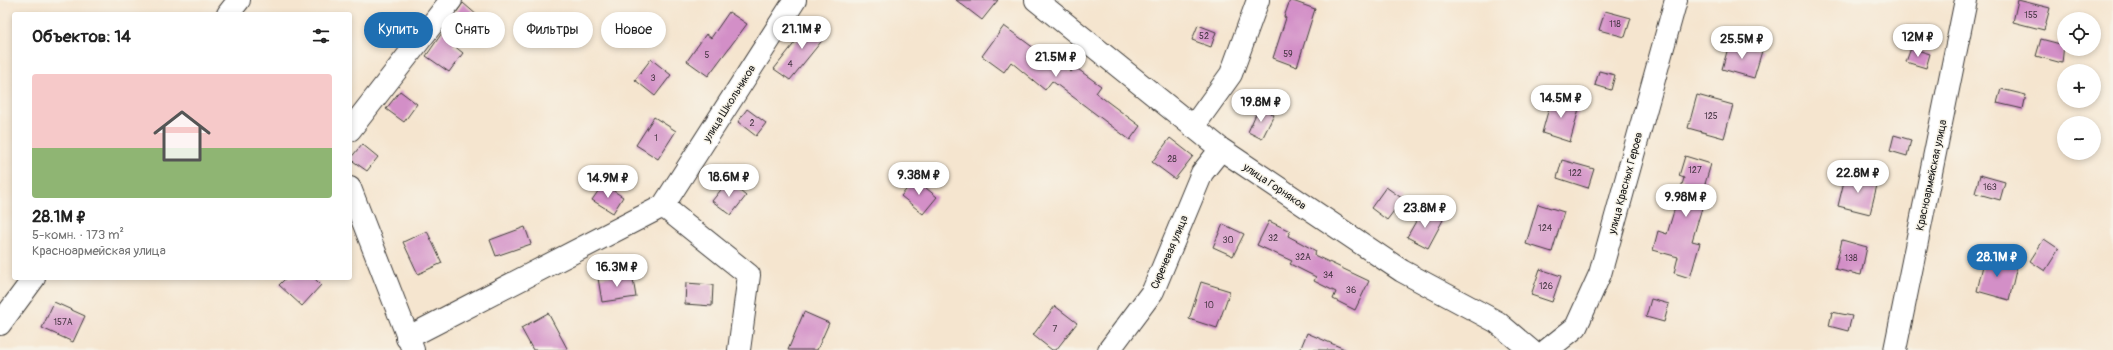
<!DOCTYPE html>
<html lang="ru">
<meta charset="utf-8">
<style>
body{margin:0;font-family:Pangolin,sans-serif;background:#f6f6f6;color:#222;height:100vh;display:flex;flex-direction:column;font-size:15px;white-space:nowrap}
*{box-sizing:border-box;margin:0}
p{font-size:13px;color:#767676}
.icon{flex:none;width:22px;height:22px;fill:none;stroke:currentColor;stroke-width:2;stroke-linecap:round;stroke-linejoin:round}
.map{position:relative;flex:1;overflow:hidden}
.details{position:absolute;left:12px;top:12px;width:340px;height:268px;display:flex;flex-direction:column;background:#fff;border-radius:4px;box-shadow:0 2px 6px #0003}
.details>*{flex:none}
.hud{position:absolute;left:364px;top:12px;width:380px;height:36px;display:flex;gap:8px}
.fabs{position:absolute;left:2057px;top:12px;display:grid;gap:8px}
.fabs a{display:grid;place-items:center;width:44px;height:44px;border-radius:50%;background:#fff;box-shadow:0 2px 6px #0003;font-size:20px}
.price{position:absolute;translate:-50% -34px;padding:0 9px;border-radius:14px;background:#fff;color:#222;font-size:13px;line-height:26px;filter:drop-shadow(0 1px 2px #0008)}
.price::after{content:'';position:absolute;left:50%;top:24px;width:12px;height:9px;margin-left:-6px;background:inherit;clip-path:polygon(0 0,100% 0,50% 100%)}
.price.current{background:#1f6fb2;color:#fff}
ul{padding:0;list-style:none}
li{display:grid;align-content:center;gap:8px;height:212px;padding:0 20px}
li+li{border-top:1px solid #e0e0e0}
li span{display:grid;place-items:center;height:124px;border-radius:4px;color:#555}
li>.icon{margin-inline-start:auto}
span .icon{width:72px;height:72px;fill:#fffc;stroke-width:1}
li b{font-size:17px}
h2{display:flex;justify-content:space-between;align-items:center;height:48px;padding:0 20px;font-size:17px}
.chip{padding:0 14px;border-radius:18px;background:#fff;box-shadow:0 2px 6px #0003;font-size:14px;line-height:36px}
.chip.current{background:#1f6fb2;color:#fff}
.map>svg:first-child{display:block}
.building{fill:#d38fc7}
.lines{fill:none;stroke-linecap:round;stroke-linejoin:round}
.minor-casing{stroke:#3d3a37;stroke-width:24}
.major-casing{stroke:#3d3a37;stroke-width:24}
.minor{stroke:#fff;stroke-width:22}
.major{stroke:#fff;stroke-width:22}
.labels{text-anchor:middle;stroke-width:3;stroke-linejoin:round;paint-order:stroke}
.number-label{font-size:9px;fill:#4a3947}
.street-label{font-size:11px;fill:#1c1c1c;stroke:#f7f3e8}
</style>
<div class="map">
<svg width="2113" height="350" viewBox="0 0 2113 350">
<rect width="100%" height="100%" fill="#f7f3e8"/>
<filter id="ink" filterUnits="userSpaceOnUse"><feTurbulence type="fractalNoise" baseFrequency=".025" numOctaves="2"/><feDisplacementMap in="SourceGraphic" scale="8" xChannelSelector="R" yChannelSelector="G"/><feConvolveMatrix kernelMatrix="1 2 1 2 8 2 1 2 1" color-interpolation-filters="sRGB"/></filter>
<filter id="wash" filterUnits="userSpaceOnUse"><feTurbulence type="fractalNoise" baseFrequency=".012" numOctaves="4" result="noise"/><feDisplacementMap in="SourceGraphic" scale="16" xChannelSelector="R" yChannelSelector="G"/><feGaussianBlur stdDeviation="0.9" result="paint"/><feColorMatrix in="noise" values="0 0 0 0 0 0 0 0 0 0 0 0 0 0 0 0 0 1.4 0 .05"/><feComposite in="paint" operator="in"/></filter>
<g filter="url(#wash)">
<rect width="100%" height="100%" fill="#f5e5cf"/>
<g id="blocks">
<path class="building" d="M956,0h42l-16,20z
M1290,0l25,9 -18,58 -24,-9 13,-40 -2,-1z
M2018,0l32,8 -6,22 -31,-8z
M463,3l15,13 -25,29 10,8 -14,19 -23,-16z
M1605,11l26,7 -6,19 -26,-7z
M729,12l18,12 -39,52 -21,-15 19,-27 5,4z
M810,19l19,13 -39,48 -16,-11 26,-33z
M1198,25l18,7 -5,15 -19,-7z
M1004,26l38,28 3,-3 26,21 4,-5 26,19 -5,7 44,33 -10,14 -78,-59 -7,9 -34,-28 -7,10 -22,-16z
M2041,39l23,6 -2,18 -26,-7z
M1730,41l32,10 -8,27 -32,-9z
M1911,48l19,6 -4,14 -20,-6z
M651,59l20,16 -16,21 -20,-16z
M1599,71l16,4 -4,15 -16,-5z
M2001,89l25,6 -3,14 -26,-6z
M400,91l17,13 -13,18 -18,-13z
M1697,95l36,10 -9,33 -36,-10z
M1552,97l28,8 -10,37 -28,-9z
M1259,107l15,8 -12,24 -14,-7z
M747,109l19,14 -10,13 -18,-14z
M654,117l22,14 -18,28 -22,-14z
M1894,135l17,5 -4,16 -17,-5z
M1170,138l23,18 -18,23 -23,-17z
M362,144l16,13 -11,14 -17,-12z
M1685,156l26,8 -10,33 4,1 -13,43 8,2 -10,35 -16,-5 4,-16 -25,-7 5,-19 9,3 17,-56 -5,-2z
M1562,160l32,9 -6,19 -31,-10z
M1846,173l32,8 -8,33 -32,-8z
M1980,175l25,7 -5,18 -25,-7z
M915,179l22,18 -14,17 -22,-18z
M728,181l18,15 -15,19 -19,-14z
M603,184l20,13 -10,16 -21,-13z
M1386,187l17,12 -16,21 -16,-12z
M1538,204l26,8 -12,40 -26,-8z
M1423,209l20,11 -15,28 -21,-11z
M1269,221l21,10 -2,5 28,15 -2,4 55,26 -14,29 -22,-11 3,-7 -22,-11 2,-4 -26,-13 2,-3 -35,-16z
M1223,224l21,10 -11,22 -20,-9z
M525,227l6,17 -35,12 -6,-16z
M427,231l15,32 -24,11 -15,-32z
M2044,239l15,10 -14,22 -15,-10z
M1842,240l25,7 -6,28 -26,-6z
M1985,257l32,9 -8,34 -32,-9z
M1540,269l21,7 -9,26 -21,-7z
M632,273l4,24 -34,5 -4,-24z
M286,278h28l7,7 -19,21 -23,-21z
M1201,282l29,9 -13,37 -28,-9z
M686,283l27,2 -1,21 -27,-2z
M1651,299l18,5 -5,18 -18,-5z
M54,302l31,14 -12,26 -31,-14z
M1055,306l22,17 -21,27h-4l-19,-15z
M804,312l25,11 -12,27h-29z
M1832,312l20,4 -4,15 -19,-5z
M548,313l20,37h-35l-12,-22z
M1307,333l40,17h-47z"/>
</g>
</g>
<g filter="url(#ink)">
<use href="#blocks" fill-opacity="0" stroke="#3d3a37" stroke-width="1"/>
<g class="lines">
<defs>
<path id="minor" d="M1036,0l185,149 181,122 95,51 33,28
M228,14l11,-14
M1193,127l38,-53 27,-74
M350,130l101,-130
M350,188l63,162
M663,206l132,-206
M663,206l86,69 -10,75
M0,324l34,-46
M407,338l256,-132
M1109,350l44,-59 49,-118 19,-24
M1895,350l71,-350"/>
<path id="major" d="M1547,350l29,-23 24,-53 76,-274"/>
</defs>
<use href="#minor" class="minor-casing"/>
<use href="#major" class="major-casing"/>
<use href="#minor" class="minor"/>
<use href="#major" class="major"/>
</g>
</g>
<g class="labels">
<g class="number-label">
<text x="2031" y="18">155</text>
<text x="1615" y="27">118</text>
<text x="1204" y="39">52</text>
<text x="1288" y="57">59</text>
<text x="707" y="58">5</text>
<text x="790" y="67">4</text>
<text x="653" y="81">3</text>
<text x="1711" y="119">125</text>
<text x="752" y="126">2</text>
<text x="656" y="141">1</text>
<text x="1172" y="162">28</text>
<text x="1695" y="173">127</text>
<text x="1575" y="176">122</text>
<text x="1990" y="190">163</text>
<text x="1545" y="231">124</text>
<text x="1273" y="241">32</text>
<text x="1228" y="243">30</text>
<text x="1303" y="260">32А</text>
<text x="1851" y="261">138</text>
<text x="1328" y="278">34</text>
<text x="1546" y="289">126</text>
<text x="1351" y="293">36</text>
<text x="1209" y="308">10</text>
<text x="63" y="325">157А</text>
<text x="1055" y="332">7</text>
</g>
<g class="street-label">
<text transform="translate(729 103) rotate(-58)" y="4">улица Школьников</text>
<text transform="translate(1931 175) rotate(-78)" y="4">Красноармейская улица</text>
<text transform="translate(1625 183) rotate(-75)" y="4">улица Красных Героев</text>
<text transform="translate(1275 186) rotate(34)" y="4">улица Горняков</text>
<text transform="translate(1169 252) rotate(-67)" y="4">Сиреневая улица</text>
</g>
</g>
</svg>
<div class="fabs">
<a><svg class="icon" aria-label="locate" viewBox="0 0 24 24"><circle cx="12" cy="12" r="6"/><path d="M12 2v4M12 18v4M2 12h4M18 12h4"/></svg></a>
<a>+</a>
<a>−</a>
</div>
<b class="price" style="left:802px;top:50px">21.1M ₽</b>
<b class="price" style="left:1918px;top:58px">12M ₽</b>
<b class="price" style="left:1742px;top:60px">25.5M ₽</b>
<b class="price" style="left:1056px;top:78px">21.5M ₽</b>
<b class="price" style="left:1561px;top:119px">14.5M ₽</b>
<b class="price" style="left:1261px;top:123px">19.8M ₽</b>
<b class="price" style="left:1858px;top:194px">22.8M ₽</b>
<b class="price" style="left:919px;top:196px">9.38M ₽</b>
<b class="price" style="left:729px;top:198px">18.6M ₽</b>
<b class="price" style="left:608px;top:199px">14.9M ₽</b>
<b class="price" style="left:1686px;top:218px">9.98M ₽</b>
<b class="price" style="left:1425px;top:229px">23.8M ₽</b>
<b class="price current" style="left:1997px;top:278px">28.1M ₽</b>
<b class="price" style="left:617px;top:288px">16.3M ₽</b>
<div class="hud">
<a class="chip current">Купить</a>
<a class="chip">Снять</a>
<a class="chip">Фильтры</a>
<a class="chip">Новое</a>
</div>
<section class="details">
<h2>Объектов: 14<svg class="icon" aria-label="filters" viewBox="0 0 24 24"><path d="M4 7h16M4 17h16"/><circle cx="9" cy="7" r="2"/><circle cx="15" cy="17" r="2"/></svg></h2>
<ul>
<li><span style="background:linear-gradient(#f6c9c9 60%,#8fb573 0)"><svg class="icon" aria-label="home" viewBox="0 0 24 24"><path d="M3 11l9-7 9 7M6 9v11h12V9"/></svg></span><div><b>28.1M ₽</b><p>5-комн. · 173 m²</p><p>Красноармейская улица</p></div></li>
</ul>
</section>
</div>
